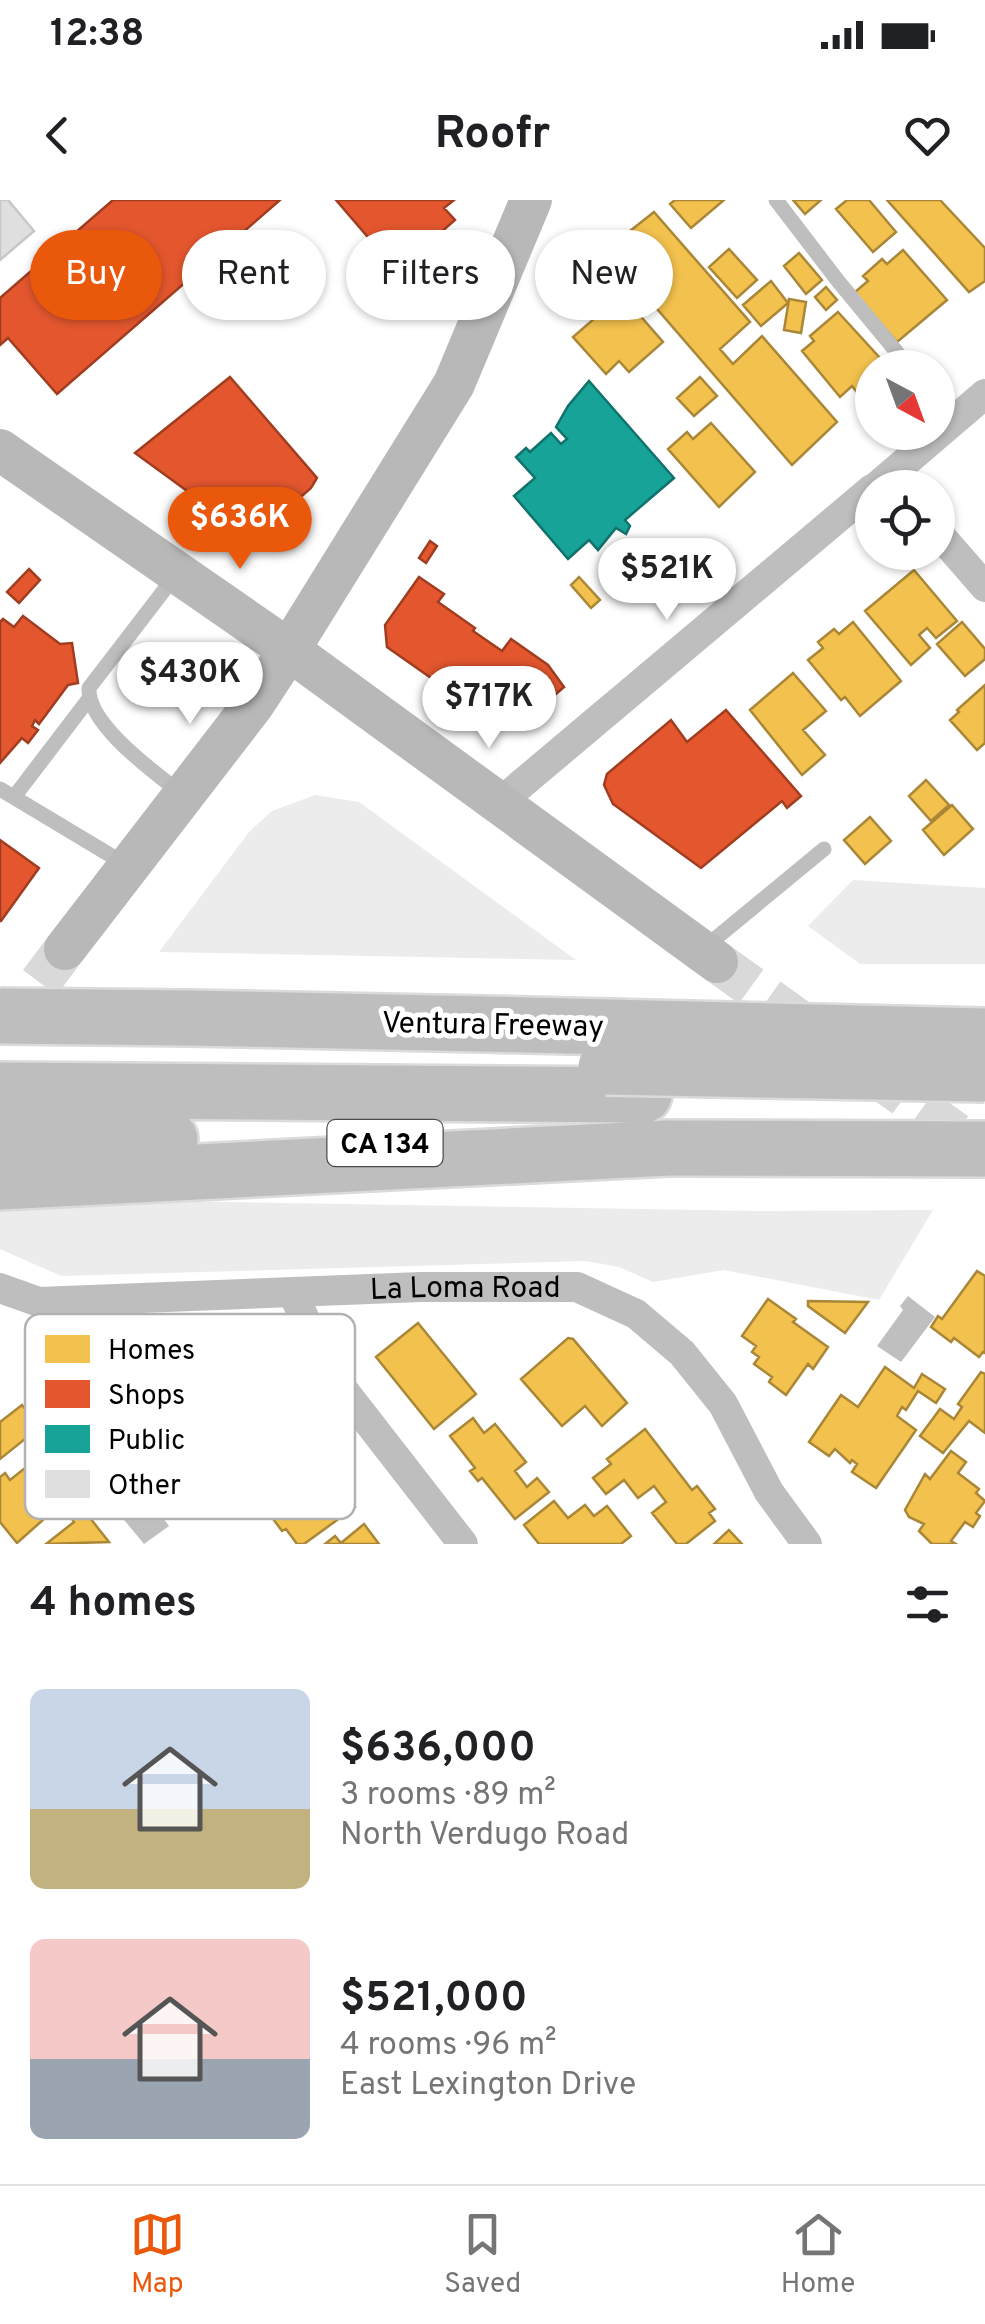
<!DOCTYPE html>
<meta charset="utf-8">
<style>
body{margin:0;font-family:Overpass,sans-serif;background:#f6f6f6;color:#202124;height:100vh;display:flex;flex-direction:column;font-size:38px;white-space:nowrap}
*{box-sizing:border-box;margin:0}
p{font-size:32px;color:#757577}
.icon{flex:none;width:55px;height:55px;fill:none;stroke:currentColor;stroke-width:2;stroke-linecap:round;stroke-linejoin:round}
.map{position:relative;height:1344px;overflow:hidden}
.drawer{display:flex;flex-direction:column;background:#fff;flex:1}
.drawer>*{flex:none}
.hud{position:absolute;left:30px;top:30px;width:925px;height:90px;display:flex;gap:20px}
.needle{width:65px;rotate:139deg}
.buttons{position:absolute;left:855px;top:150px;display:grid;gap:20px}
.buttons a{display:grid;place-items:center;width:100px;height:100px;border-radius:50%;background:#fff;box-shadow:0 2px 8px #0004;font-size:50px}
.price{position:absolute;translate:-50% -85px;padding:0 22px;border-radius:35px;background:#fff;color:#222;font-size:32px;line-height:65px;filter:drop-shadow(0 2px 5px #0008)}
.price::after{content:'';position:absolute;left:50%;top:60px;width:30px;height:22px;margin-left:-15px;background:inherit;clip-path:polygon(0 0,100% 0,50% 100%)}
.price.active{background:#ea580c;color:#fff}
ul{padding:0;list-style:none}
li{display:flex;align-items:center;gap:30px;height:250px;padding:0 30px}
li span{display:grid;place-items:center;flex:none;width:280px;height:200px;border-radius:15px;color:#555}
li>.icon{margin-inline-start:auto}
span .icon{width:120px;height:120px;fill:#fffc;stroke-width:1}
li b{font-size:42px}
h2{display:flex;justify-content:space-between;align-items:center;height:120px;padding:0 30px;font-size:42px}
.tag{padding:0 35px;border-radius:45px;background:#fff;box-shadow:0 2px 8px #0004;font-size:35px;line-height:90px}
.tag.active{background:#ea580c;color:#fff}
.status{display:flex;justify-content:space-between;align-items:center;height:70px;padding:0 50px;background:#fff;direction:ltr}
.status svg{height:28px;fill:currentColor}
header{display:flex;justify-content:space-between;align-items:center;height:130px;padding:0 30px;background:#fff;font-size:45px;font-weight:700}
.dock{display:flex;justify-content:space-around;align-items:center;height:140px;border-top:2px solid #e0e0e0;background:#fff;font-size:28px;color:#757577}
.dock a{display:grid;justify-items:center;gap:5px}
.dock .active{color:#ea580c}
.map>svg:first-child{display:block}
.green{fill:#ececec}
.water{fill:#bfbfbf}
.homes{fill:#f2c14e;stroke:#a98737;stroke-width:2.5}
.shops{fill:#e4572e;stroke:#a03d20;stroke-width:2.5}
.public{fill:#17a398;stroke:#10726a;stroke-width:2.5}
.building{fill:#dfdfdf;stroke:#c7c7c7;stroke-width:2.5}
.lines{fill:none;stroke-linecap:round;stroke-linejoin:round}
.secondary-tunnel{stroke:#d9d9d9;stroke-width:42;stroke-dasharray:42 21;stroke-linecap:butt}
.motorway-casing{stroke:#dbdbdb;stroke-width:60}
.service{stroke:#bebebe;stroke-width:15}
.minor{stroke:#bebebe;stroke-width:30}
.secondary{stroke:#b8b8b8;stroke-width:42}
.motorway{stroke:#bebebe;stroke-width:55}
.motorway-bridge-casing{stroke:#dbdbdb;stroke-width:60;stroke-linecap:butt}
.motorway-bridge{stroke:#bebebe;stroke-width:55}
.labels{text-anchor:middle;stroke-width:10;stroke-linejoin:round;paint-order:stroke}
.shield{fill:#fff;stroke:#4c4c4c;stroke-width:2.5}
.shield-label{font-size:28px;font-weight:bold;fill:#000}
.street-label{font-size:30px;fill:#000;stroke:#fff}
.key{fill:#fff;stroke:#b2b2b2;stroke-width:2.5}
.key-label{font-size:28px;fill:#000}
</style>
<div class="status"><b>12:38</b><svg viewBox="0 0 49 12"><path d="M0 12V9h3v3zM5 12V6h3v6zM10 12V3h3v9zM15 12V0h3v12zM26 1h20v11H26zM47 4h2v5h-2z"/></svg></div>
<header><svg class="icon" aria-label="back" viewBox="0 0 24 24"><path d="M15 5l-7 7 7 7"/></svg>Roofr<svg class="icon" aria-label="heart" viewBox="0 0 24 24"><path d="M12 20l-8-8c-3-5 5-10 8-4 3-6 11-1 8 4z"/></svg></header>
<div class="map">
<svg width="985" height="1344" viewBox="0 0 985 1344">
<rect width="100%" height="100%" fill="#fff"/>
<path class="green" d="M315,595l44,7 217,158 -417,-8 90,-120 23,-21z
M853,680l132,8v76h-125l-52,-38z
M56,999l704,12 173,-1 -54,90 -155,-30 -71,12 -34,-15 -34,-6 -524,15 -61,-27v-44z"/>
<path class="water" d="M908,1096l27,21 -34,45 -24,-16 26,-36 -3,-4z
M132,1277l37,49 -25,18 -38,-46z"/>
<path class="homes" d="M675,0h49l-33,28 -21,-24z
M793,0h28l-16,14z
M847,0h22l27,32 -23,20 -37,-43z
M887,0h53l45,48v33l-16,11z
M654,12l96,110 -30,27 13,15 29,-28 75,86 -45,43 -186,-215z
M729,49l28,31 -20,18 -28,-31z
M903,50l44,50 -50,42 -43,-49 14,-12 -5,-5 19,-17 5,5z
M799,53l23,27 -16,14 -22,-28z
M602,72l61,70 -34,30 -10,-11 -13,13 -33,-37 22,-19 -20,-22z
M771,81l17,22 -27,23 -18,-21z
M826,87l11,13 -11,10 -11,-13z
M789,99l17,3 -5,31 -17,-3z
M838,112l42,46 -3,2 6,8h-11v16l-13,11 -7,-9 -12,11 -38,-46 12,-10 -4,-5z
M700,177l17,19 -23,20 -17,-18z
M711,223l44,49 -36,35 -51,-58 19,-17 6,7z
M914,370l43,51 -21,17 -9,-10 -8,7 11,13 -19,17 -46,-54z
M579,377l21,23 -9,8 -20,-23z
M853,422l48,59 -41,35 -15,-19 -4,3 -33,-40 15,-12 -5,-6 16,-13 5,5z
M962,422l23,27v10l-20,17 -28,-32z
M793,473l33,38 -23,19 22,25 -23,20 -52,-65z
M985,485v58l-8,7 -27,-30 9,-8 -2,-2z
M926,580l23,25 -18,16 -22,-25z
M952,605l21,24 -29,26 -21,-25z
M870,617l21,24 -26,23 -21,-24z
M977,1071l8,5v77l-2,-1 -4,5 -25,-19 -3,4 -20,-15 7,-11 4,3z
M768,1099l28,20 -3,3 35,25 -15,22 -5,-5 -22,31 -17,-13 3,-5 -18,-13 5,-7 -7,-5 4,-6 -14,-10z
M808,1101l60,1 -23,31 -37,-27z
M418,1123l58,71 -42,35 -58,-72z
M568,1138l5,1 54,64 -25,23 -17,-20 -23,20 -41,-47z
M885,1167l29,21 8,-14 23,15 -9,14 -18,-12 -12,19 -4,-3 -5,9 19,14 -40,58 -24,-16 5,-8 -5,-4 -2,3 -15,-14 -6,7 -20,-14 32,-47 17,12z
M981,1172l4,2v59l-16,-12 -26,32 -23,-17 20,-27 14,10 8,-12 -4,-3z
M22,1205l18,22 -40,32v-37z
M473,1218l11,15 11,-9 31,38 -11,9 12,16 10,-9 12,14 -34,27 -33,-41 -4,3 -8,-10 5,-3 -25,-32z
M645,1229l47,61 5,-4 18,23 -6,4 6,8 -29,23h-9l-25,-31 14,-11 -12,-16 -16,12 -14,-18 -18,14 -13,-16 18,-14 -4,-5z
M304,1242l25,36 4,-2 22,31 -51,37h-7l-11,-15 -4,2 -37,-50 23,-13 -4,-6 10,-7 4,6z
M951,1251l15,11 -8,11 21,16 -3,4 9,8 -9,12 4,3 -7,11 -8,-5 -14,19 5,3h-24l-13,-13 5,-7 -15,-7 -4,-7 20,-36 5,5z
M39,1257l32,38 -54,48 -17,-21v-45l5,-4 5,7z
M554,1301l14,17 17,-13 9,11 13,-10 24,30 -10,8h-82l-15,-19z
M79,1304l30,38 -63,2 28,-22 -6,-9z
M364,1324l15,20h-54l10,-8 6,7z
M729,1330l13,14h-28z"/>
<path class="shops" d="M113,0h167l-223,194 -49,-56 -8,7v-47z
M336,0h118l-10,8 11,12 -58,51z
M230,177l87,101 -6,10 -58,51 -118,-86z
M430,341l7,5 -11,17 -7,-5z
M29,369l11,11 -21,23 -12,-11z
M419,377l25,17 -6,8 37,26 -2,3 29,20 9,-12 37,26 16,22 -44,38h-22l-111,-78 -2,-22z
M23,416l37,28 12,-1 6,40 -10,2 -29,39 -4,-4 -3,6 6,4 -10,13 -6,-5 -22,25v-141l3,-3 11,8z
M726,510l75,86 -14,12 -5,-7 -81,67 -88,-64 -9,-19 3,-11 64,-54 16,22z
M0,640l39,28 -38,53h-1z"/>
<path class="public" d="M589,181l85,97 -49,42 5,6 -4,8 -10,-6 -18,22 -9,-10 -21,19 -54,-63 21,-18 -19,-21 10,-9 4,4 21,-19 10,11 6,-5 -11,-12 12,-21z"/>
<path class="building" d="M0,0h8l26,31 -34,29z"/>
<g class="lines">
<path class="secondary-tunnel" d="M717,762l268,192
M2,833l63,-84"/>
<defs>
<path id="motorway" d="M189,818l295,6
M0,890l644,5
M0,937l170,2
M0,982l668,-34"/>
</defs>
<use href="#motorway" class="motorway-casing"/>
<path class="service" d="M776,0l62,81 72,87
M938,196l20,21
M175,376l-86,112c-2,36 65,84 93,106
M0,589l125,75
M14,597l74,-97
M704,748l120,-99"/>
<g class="minor">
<path d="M875,288l110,-94"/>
<path d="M938,333l47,54"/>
<path d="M499,603l373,-314"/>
<path id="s1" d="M0,1088l39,14 382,-15h156l59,27 46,39 41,51 46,88 38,52"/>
<path d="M293,1093l34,76 136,175"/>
</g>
<path class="secondary" d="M0,250l289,200 428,312
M65,749l188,-244 36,-55 165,-266 77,-184"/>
<use href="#motorway" class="motorway"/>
<defs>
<path id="motorway-bridge" d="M0,816l189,2
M484,824l501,12
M606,867l379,7
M668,948l317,1"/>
</defs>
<use href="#motorway-bridge" class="motorway-bridge-casing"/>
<use href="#motorway-bridge" class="motorway-bridge"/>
</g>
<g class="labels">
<rect class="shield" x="327.5" y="920" width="115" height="46" rx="8"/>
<g class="shield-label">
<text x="385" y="953">CA 134</text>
</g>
<g class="street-label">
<text transform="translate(493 824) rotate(1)" y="10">Ventura Freeway</text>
<text dy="10" stroke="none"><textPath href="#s1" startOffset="468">La Loma Road</textPath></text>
</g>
</g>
<rect x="25" y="1114" width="330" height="205" rx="15" class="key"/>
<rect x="45" y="1135" width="45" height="28" fill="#f2c14e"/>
<rect x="45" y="1180" width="45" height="28" fill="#e4572e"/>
<rect x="45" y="1225" width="45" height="28" fill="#17a398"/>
<rect x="45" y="1270" width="45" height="28" fill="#dfdfdf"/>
<g class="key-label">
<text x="108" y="1159">Homes</text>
<text x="108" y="1204">Shops</text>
<text x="108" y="1249">Public</text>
<text x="108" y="1294">Other</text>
</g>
</svg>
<div class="buttons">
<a><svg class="needle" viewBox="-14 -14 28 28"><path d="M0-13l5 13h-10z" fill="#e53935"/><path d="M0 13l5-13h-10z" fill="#757577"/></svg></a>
<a><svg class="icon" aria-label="locate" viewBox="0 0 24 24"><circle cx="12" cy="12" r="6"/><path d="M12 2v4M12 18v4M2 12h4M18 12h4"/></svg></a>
</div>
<b class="price active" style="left:240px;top:372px">$636K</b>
<b class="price" style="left:667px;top:423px">$521K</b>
<b class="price" style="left:190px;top:527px">$430K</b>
<b class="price" style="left:489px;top:551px">$717K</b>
<div class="hud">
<a class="tag active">Buy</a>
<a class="tag">Rent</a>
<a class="tag">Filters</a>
<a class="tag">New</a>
</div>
</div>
<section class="drawer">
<h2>4 homes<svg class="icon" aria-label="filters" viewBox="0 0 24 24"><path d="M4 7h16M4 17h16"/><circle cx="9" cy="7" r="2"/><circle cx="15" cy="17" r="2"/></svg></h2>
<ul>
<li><span style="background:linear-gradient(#c9d6e8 60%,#c2b280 0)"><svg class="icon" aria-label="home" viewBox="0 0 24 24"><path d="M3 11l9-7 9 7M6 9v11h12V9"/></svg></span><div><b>$636,000</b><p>3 rooms · 89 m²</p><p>North Verdugo Road</p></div></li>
<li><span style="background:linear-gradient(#f6c9c9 60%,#9aa5b1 0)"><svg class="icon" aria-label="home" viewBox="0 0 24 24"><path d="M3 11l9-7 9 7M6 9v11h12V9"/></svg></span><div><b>$521,000</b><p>4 rooms · 96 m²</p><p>East Lexington Drive</p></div></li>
</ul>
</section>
<nav class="dock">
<a class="active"><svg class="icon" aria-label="map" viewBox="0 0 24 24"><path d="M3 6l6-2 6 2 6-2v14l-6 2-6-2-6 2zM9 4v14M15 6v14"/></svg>Map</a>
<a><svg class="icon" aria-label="saved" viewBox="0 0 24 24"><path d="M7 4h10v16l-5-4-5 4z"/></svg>Saved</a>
<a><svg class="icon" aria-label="home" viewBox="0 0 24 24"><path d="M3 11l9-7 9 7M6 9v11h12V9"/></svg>Home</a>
</nav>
